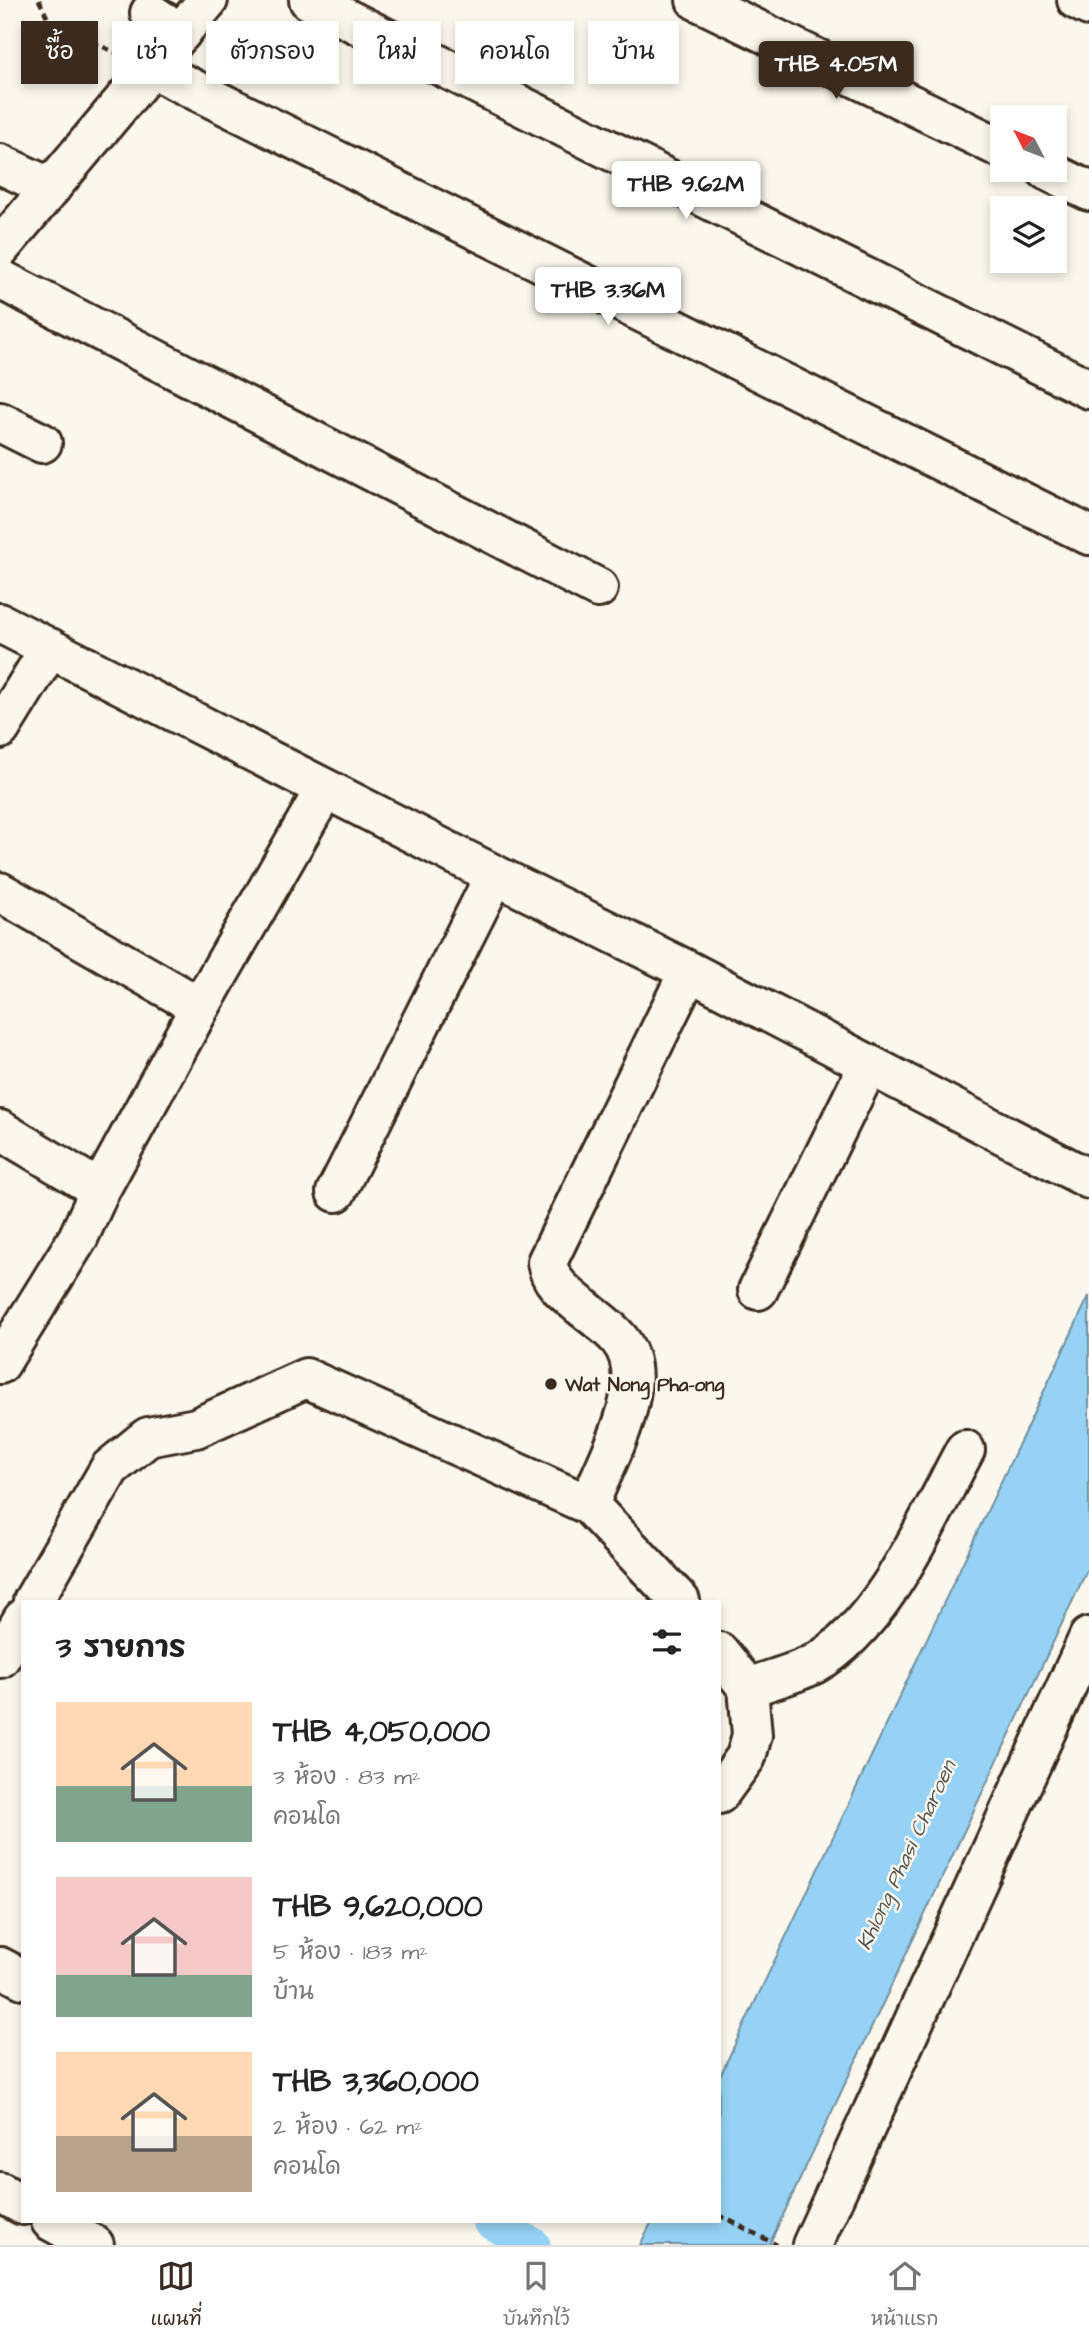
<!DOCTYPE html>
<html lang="th">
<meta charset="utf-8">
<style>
body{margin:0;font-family:"Architects Daughter","Playpen Sans Thai",sans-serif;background:#f6f6f6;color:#222;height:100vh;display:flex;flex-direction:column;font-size:26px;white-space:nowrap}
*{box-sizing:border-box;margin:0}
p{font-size:23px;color:#767676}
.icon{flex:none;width:38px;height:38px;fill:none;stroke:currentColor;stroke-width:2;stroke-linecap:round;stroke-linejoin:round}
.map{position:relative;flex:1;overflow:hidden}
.panel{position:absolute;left:21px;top:1600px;width:700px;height:623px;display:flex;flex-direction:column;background:#fff;border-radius:0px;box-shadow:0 4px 10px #0003}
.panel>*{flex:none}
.banner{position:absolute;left:21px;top:21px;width:700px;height:63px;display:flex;gap:14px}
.needle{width:46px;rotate:312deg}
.controls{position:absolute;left:990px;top:105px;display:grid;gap:14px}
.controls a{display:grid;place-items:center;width:77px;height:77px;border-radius:0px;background:#fff;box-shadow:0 4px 10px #0003;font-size:35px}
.price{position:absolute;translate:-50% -60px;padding:0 16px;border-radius:7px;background:#fff;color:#222;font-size:23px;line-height:46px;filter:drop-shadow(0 2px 4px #0008)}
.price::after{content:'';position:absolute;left:50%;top:42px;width:21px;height:16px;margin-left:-10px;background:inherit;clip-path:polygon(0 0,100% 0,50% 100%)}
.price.active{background:#3b2a1e;color:#fff}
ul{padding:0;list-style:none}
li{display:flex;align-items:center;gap:21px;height:175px;padding:0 35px}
li span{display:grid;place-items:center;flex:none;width:196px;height:140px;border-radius:0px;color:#555}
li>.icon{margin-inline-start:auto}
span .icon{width:84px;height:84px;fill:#fffc;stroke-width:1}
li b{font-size:30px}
h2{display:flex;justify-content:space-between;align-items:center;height:84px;padding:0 35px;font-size:30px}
.tag{padding:0 24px;border-radius:0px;background:#fff;box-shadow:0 4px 10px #0003;font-size:24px;line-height:63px}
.tag.active{background:#3b2a1e;color:#fff}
.tabs{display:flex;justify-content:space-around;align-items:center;height:98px;border-top:2px solid #e0e0e0;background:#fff;font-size:19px;color:#767676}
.tabs a{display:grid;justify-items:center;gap:4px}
.tabs .active{color:#3b2a1e}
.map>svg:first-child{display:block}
.water{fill:#95d2f5;stroke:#718f9f;stroke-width:2}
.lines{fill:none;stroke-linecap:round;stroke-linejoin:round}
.canal{stroke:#95d2f5;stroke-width:35}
.minor-casing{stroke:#3b2a1e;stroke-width:44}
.major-casing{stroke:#3b2a1e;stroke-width:44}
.path{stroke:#3b2a1e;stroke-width:4.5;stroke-dasharray:7 5;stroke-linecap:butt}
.minor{stroke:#fbf7ec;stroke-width:38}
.major{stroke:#fbf7ec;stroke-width:38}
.poi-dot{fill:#3b2a1e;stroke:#fbf7ec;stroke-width:2.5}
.labels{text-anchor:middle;stroke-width:5;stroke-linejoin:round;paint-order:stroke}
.poi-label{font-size:19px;font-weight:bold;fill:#3b2a1e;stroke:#fbf7ec;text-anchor:start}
.water-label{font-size:21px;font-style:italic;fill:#525454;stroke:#fbf7ec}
</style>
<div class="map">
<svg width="1089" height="2245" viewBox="0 0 1089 2245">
<rect width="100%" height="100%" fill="#fbf7ec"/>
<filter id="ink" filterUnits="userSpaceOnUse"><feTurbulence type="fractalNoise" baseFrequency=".0143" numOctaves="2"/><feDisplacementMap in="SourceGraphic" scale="14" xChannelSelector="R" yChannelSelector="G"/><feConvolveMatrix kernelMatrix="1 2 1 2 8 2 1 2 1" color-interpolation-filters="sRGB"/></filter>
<g filter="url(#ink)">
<path class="water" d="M1089,1296v270l-320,679h-129l12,-24h67v-143z"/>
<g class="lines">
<path class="canal" d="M490,2221l43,24"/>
<defs>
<path id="minor" d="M309,0l780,389
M696,0l307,149
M1077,0l12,6
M150,13l31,20
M153,69l936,466
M0,164l51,24
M1046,170l43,21
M0,279l598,309
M0,422l42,21
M0,623l495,252 194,96 400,208
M0,729l50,-81
M0,892l200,115
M0,1130l100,60
M336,1192l159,-317
M758,1290l110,-224
M0,1364l78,-126 22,-48 100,-183 125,-218
M33,1601l77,-133 38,-31 48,-9 110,-50 283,127
M680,1601l-91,-96c16,-44 66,-123 30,-166 -10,-12 -25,-22 -37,-32 -16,-13 -32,-24 -35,-45l142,-291
M719,1652l29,36 4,47 -6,22 -27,37
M0,1658l23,-39
M748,1688c21,-8 46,-14 66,-24 70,-39 114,-146 151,-214
M0,1967l23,12
M0,2192l23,13
M51,2221l43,24
M812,2245l277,-608"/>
<path id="major" d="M0,248l208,-248"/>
</defs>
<use href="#minor" class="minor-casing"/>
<use href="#major" class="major-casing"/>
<path class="path" d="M39,0l11,23 69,31
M719,2215l58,30"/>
<use href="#minor" class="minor"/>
<use href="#major" class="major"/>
</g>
</g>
<circle class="poi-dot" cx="551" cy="1384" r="7"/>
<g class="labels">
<g class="poi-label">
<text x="565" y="1391">Wat Nong Pha-ong</text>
</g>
<g class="water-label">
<text transform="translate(906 1855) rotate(-65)" y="7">Khlong Phasi Charoen</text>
</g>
</g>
</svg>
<div class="controls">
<a><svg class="needle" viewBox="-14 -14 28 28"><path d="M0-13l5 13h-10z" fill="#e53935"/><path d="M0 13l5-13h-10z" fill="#767676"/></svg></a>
<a><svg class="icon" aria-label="layers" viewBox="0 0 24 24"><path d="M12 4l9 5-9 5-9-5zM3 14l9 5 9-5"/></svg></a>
</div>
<b class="price active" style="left:836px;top:101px">THB 4.05M</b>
<b class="price" style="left:686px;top:221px">THB 9.62M</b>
<b class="price" style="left:608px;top:327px">THB 3.36M</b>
<div class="banner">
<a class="tag active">ซื้อ</a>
<a class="tag">เช่า</a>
<a class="tag">ตัวกรอง</a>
<a class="tag">ใหม่</a>
<a class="tag">คอนโด</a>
<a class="tag">บ้าน</a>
</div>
<section class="panel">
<h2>3 รายการ<svg class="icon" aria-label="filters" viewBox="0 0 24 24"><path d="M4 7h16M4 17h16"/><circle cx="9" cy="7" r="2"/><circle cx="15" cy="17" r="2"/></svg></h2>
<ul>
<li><span style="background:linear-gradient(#ffd9b3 60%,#7fa58c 0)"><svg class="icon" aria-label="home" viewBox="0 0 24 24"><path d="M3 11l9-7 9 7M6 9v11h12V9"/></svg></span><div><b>THB 4,050,000</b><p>3 ห้อง · 83 m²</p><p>คอนโด</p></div></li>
<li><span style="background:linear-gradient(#f6c9c9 70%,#7fa58c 0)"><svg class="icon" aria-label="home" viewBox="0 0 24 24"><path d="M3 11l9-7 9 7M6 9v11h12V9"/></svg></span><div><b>THB 9,620,000</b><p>5 ห้อง · 183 m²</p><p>บ้าน</p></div></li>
<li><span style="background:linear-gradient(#ffd9b3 60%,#b9a48a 0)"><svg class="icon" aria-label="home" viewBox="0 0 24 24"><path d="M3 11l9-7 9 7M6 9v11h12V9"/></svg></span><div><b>THB 3,360,000</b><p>2 ห้อง · 62 m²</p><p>คอนโด</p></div></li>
</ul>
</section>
</div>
<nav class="tabs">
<a class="active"><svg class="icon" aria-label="map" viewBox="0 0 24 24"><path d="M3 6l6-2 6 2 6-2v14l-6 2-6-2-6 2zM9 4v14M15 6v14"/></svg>แผนที่</a>
<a><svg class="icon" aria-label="saved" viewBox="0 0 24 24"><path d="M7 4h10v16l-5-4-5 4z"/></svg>บันทึกไว้</a>
<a><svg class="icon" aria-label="home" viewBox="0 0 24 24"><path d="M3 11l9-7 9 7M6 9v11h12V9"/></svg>หน้าแรก</a>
</nav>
